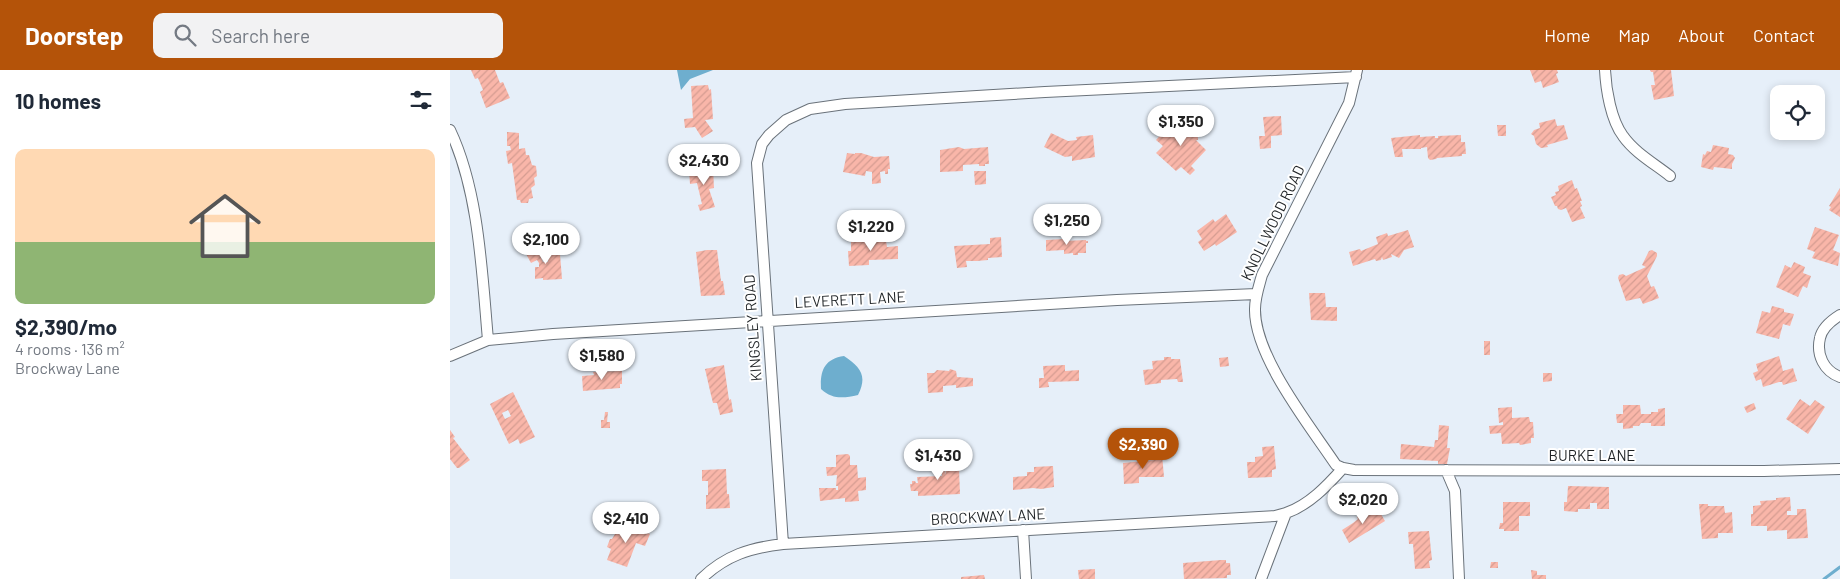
<!DOCTYPE html>
<meta charset="utf-8">
<style>
body{margin:0;font-family:Barlow,sans-serif;background:#f2f2f3;color:#1f2937;height:100vh;display:flex;flex-direction:column;font-size:19px;white-space:nowrap}
*{box-sizing:border-box;margin:0}
p{font-size:16px;color:#747a83}
.icon{flex:none;width:28px;height:28px;fill:none;stroke:currentColor;stroke-width:2;stroke-linecap:round;stroke-linejoin:round}
.map{position:relative;flex:1;overflow:hidden}
.sheet{display:flex;flex-direction:column;background:#fff;width:450px}
.sheet>*{flex:none}
.buttons{position:absolute;left:1320px;top:15px;display:grid;gap:10px}
.buttons a{display:grid;place-items:center;width:55px;height:55px;border-radius:10px;background:#fff;box-shadow:0 2px 8px #0003;font-size:25px}
.price{position:absolute;translate:-50% -42px;padding:0 11px;border-radius:18px;background:#fff;color:#222;font-size:16px;line-height:32px;filter:drop-shadow(0 1px 2px #0008)}
.price::after{content:'';position:absolute;left:50%;top:30px;width:15px;height:11px;margin-left:-8px;background:inherit;clip-path:polygon(0 0,100% 0,50% 100%)}
.price.active{background:#b45309;color:#fff}
ul{padding:0;list-style:none}
li{display:grid;align-content:center;gap:10px;height:265px;padding:0 15px}
li span{display:grid;place-items:center;height:155px;border-radius:10px;color:#555}
li>.icon{margin-inline-start:auto}
span .icon{width:90px;height:90px;fill:#fffc;stroke-width:1}
li b{font-size:21px}
h2{display:flex;justify-content:space-between;align-items:center;height:60px;padding:0 15px;font-size:21px}
header{display:flex;align-items:center;gap:30px;box-sizing:border-box;height:70px;padding:0 25px;background:#b45309;color:#fff}
header strong{font-size:24px}
nav{display:flex;gap:28px;margin-inline-start:auto;font-size:18px}
.search{width:350px;height:45px;background:#f2f2f3;display:flex;align-items:center;gap:12px;box-sizing:border-box;padding:0 18px;border-radius:10px;color:#747a83;font-size:19px}
main{display:flex;flex:1;min-height:0}
.map>svg:first-child{display:block}
.water{fill:#6eaece}
.lines{fill:none;stroke-linecap:round;stroke-linejoin:round}
.stream{stroke:#6eaece;stroke-width:3}
.building{fill:url(#building-hatch);fill-rule:evenodd}
.minor-casing{stroke:#6a727a;stroke-width:12}
.minor{stroke:#fff;stroke-width:10}
.labels{text-anchor:middle;stroke-width:4;stroke-linejoin:round;paint-order:stroke}
.street-label{font-size:15px;fill:#1f2326;stroke:#fff}
</style>
<header>
<strong>Doorstep</strong>
<div class="search"><svg class="icon" aria-label="search" viewBox="0 0 24 24"><circle cx="10" cy="10" r="6"/><path d="M15 15l6 6"/></svg>Search here</div>
<nav><a>Home</a><a>Map</a><a>About</a><a>Contact</a></nav>
</header>
<main>
<section class="sheet">
<h2>10 homes<svg class="icon" aria-label="filters" viewBox="0 0 24 24"><path d="M4 7h16M4 17h16"/><circle cx="9" cy="7" r="2"/><circle cx="15" cy="17" r="2"/></svg></h2>
<ul>
<li><span style="background:linear-gradient(#ffd9b3 60%,#8fb573 0)"><svg class="icon" aria-label="home" viewBox="0 0 24 24"><path d="M3 11l9-7 9 7M6 9v11h12V9"/></svg></span><div><b>$2,390/mo</b><p>4 rooms · 136 m²</p><p>Brockway Lane</p></div></li>
</ul>
</section>
<div class="map">
<svg width="1390" height="509" viewBox="0 0 1390 509">
<defs>
<pattern id="building-hatch" width="6" height="6" patternUnits="userSpaceOnUse" patternTransform="scale(1.25)"><rect width="6" height="6" fill="#f9b6a9"/><path d="M-1 1l2-2M0 6l6-6M5 7l2-2" fill="none" stroke="#d59c91"/></pattern>
</defs>
<rect width="100%" height="100%" fill="#e6eff9"/>
<path class="water" d="M227,0h36l-23,9 -9,11z
M394,286c16,11 24,19 14,39 -14,3 -25,5 -37,-6 -1,-18 3,-30 23,-33z"/>
<g class="lines">
<path class="stream" d="M1374,509l16,-12"/>
</g>
<path class="building" d="M21,0h24l5,13 3,-1 7,16 -24,10 -6,-16 3,-2 -5,-12 -3,1z
M1080,0h27l1,3 -2,1 3,8 -16,6 -2,-7 -6,2z
M1200,0h21l3,26 -20,4 -3,-15h4l-2,-13h-2z
M258,15l1,5 2,-1 2,30 -8,1 8,11 -11,7 -7,-11 -10,1 -1,-9 9,-1 -2,-32z
M831,46l1,19 -11,1v12l-11,1 -1,-13h6l-2,-19z
M1105,49l2,7 7,-1 4,14 -21,6 1,2 -7,1 -5,-4 -2,-8 -3,-2 3,-4 6,-2 -1,-5z
M732,53h15l1,17h-2l10,10 -15,16 4,4 -5,5 -9,-8 -5,4 -20,-18 7,-7 -7,-6 10,-11 17,-1z
M1047,55h9v11h-8z
M57,62l12,1v16l6,-1 1,7h3l3,10 4,1 1,10 -3,2 1,7 -4,3 2,10 -4,1 -1,4h-7l-1,-3h-3l-5,-37 -4,1 -2,-13 5,-1 -1,-4h-3z
M601,63l17,8 9,-1 -1,-3 17,-2 2,22 -23,4v-5l-7,1 -21,-10z
M970,65v2l15,-1v2h3v-2l23,-1v7h4l1,12h-4v2l-25,2 -1,1 -6,1 -2,-2 -1,-11 -6,1v1h-19l1,8h-8l-4,-19z
M1263,75l16,3 -1,6 5,1 2,3 -3,6v5l-18,-2 -1,3 -12,-3 2,-13 2,1 2,-4 4,1z
M509,77l5,2 24,-2 1,17h-4v2h-6v-2l-16,1v6l-23,1v-22z
M397,83l8,1v-1h6l13,4 15,-1 1,13h-2v5h-3v-3l-5,1 1,11 -9,1v-12l-6,-1 -1,5 -22,-4z
M263,98l1,20 -5,1 6,18 -15,4 -2,-6 4,-1 -5,-21 -7,1 -1,-13z
M524,101h12v13l-11,1z
M1122,110l3,9 2,-1 5,13h-2l2,5 -2,1 5,11 -13,4 -6,-14 -5,2 -3,-1 -1,-3h-2l-4,-9 5,-2 -1,-3 4,-1 -1,-5z
M1390,118v29l-11,-7 2,-3 -2,-1z
M628,143h5v8h-5z
M776,144l11,18 -21,14 -1,-2 -11,7 -6,-9 4,-3 -5,-8 16,-12 2,3z
M1365,157l24,8 -6,15 7,3 -2,13 -26,-8 3,-6 -8,-3z
M958,160l6,17 -10,3 -5,8 -8,-4 1,3 -9,3 -1,-3 -1,3 -5,1 -1,-2 -22,7 -4,-14 11,-3 1,2 17,-7 -2,-7 11,-4 1,3z
M81,167l4,8 -9,5 -5,-8z
M418,167h10v5l8,-1 1,6 11,-1v13l-29,1v5l-20,1 -1,-15h3v-9h17z
M551,167l1,20 -14,1v2l-11,1h-11l1,6 -10,1 -3,-22 36,-2v-6z
M614,169v2l22,-1v1h2v2h-2v10h-8v2h-5v-2l-9,1v-4l-18,1v-11z
M86,176l7,16h5l1,-13h6l5,5 2,25 -19,1v-2l-8,1v-12h4v-4l-2,-3 -6,3 -6,-11z
M257,180h10l4,31h2l2,14 -24,1 -5,-44z
M1202,180l5,3v3l-10,20 4,11 3,-1 5,12 -16,6 -3,-6 -14,3 -8,-23 1,-3 4,-1 3,2 20,-9 -4,-2 7,-14z
M1344,192l11,5 -2,6 8,3 -4,12 -4,-2 -5,11 -22,-10 9,-22 6,3z
M859,223h16l1,14h11v14l-26,-1z
M1322,236l12,3v3l10,2 -4,12 -7,-2 -4,15 -23,-6 6,-22 8,2z
M1034,271h6v14h-6z
M1329,286l4,15 10,-3 4,13 -14,4 -1,-3h-3l-16,5 -2,-8 -5,2 -3,-8 5,-2 -2,-7z
M714,287h7v2h9l3,23h-5l-1,-3 -16,1v3l-16,2 -2,-15 10,-1 -1,-8 12,-1z
M778,287l1,9 -9,1 -1,-9z
M274,295l5,35 2,-1 2,13 -13,3 -3,-12h-4l-2,-8 -6,-26z
M615,295v6l14,-1v11l-31,1 1,5 -10,1v-10h5l-1,-12z
M500,299l6,2 1,6 16,1v8l-17,2v-3l-13,1v6l-15,1 -1,-20h7l3,-3 12,1z
M172,301v13h-2v4l-37,3 -1,-15 12,-1 -1,-3z
M1093,303h9v8l-9,1z
M63,322l22,45 -15,7 -2,-5 -9,5 -19,-40zM58,340l3,6 -6,3 -3,-6z
M1350,329l10,7 5,-6 10,7 -17,27 -22,-15z
M1304,333l2,6 -9,4 -3,-6z
M1173,335h17l1,9h10v-2h7v-3l7,-1v18h-14v-3h-10l-2,3h-6v2l-10,1v-6h-6l-1,-9h7z
M1062,337v11l17,-1 1,5h3l1,16h-3v5l-11,2 -1,-2 -17,1 -1,-11 -11,1 -1,-8 14,-1v-3l-4,1 -1,-15z
M155,342h3l-1,10h3v6h-9v-8h3z
M989,355l10,1 -2,22h3l-3,16h-9v-3l-38,-2 1,-15 33,3 1,-7h3z
M0,360l5,7 -2,1 17,22 -11,8h-2l-7,-9z
M824,376l2,23 -4,1v7l-24,1 -1,-16h8v-5l8,-1 -1,-9z
M398,384l2,2v9h7l1,13 8,-1v13l-8,1 1,10 -14,1v-4l-25,3 -1,-13h17v2h2v-4h-2l1,-11 -10,1 -1,-9h10v-12z
M705,384h7l2,23h-25v6l-15,1 -1,-21 32,-3z
M494,387l1,18 1,-5 13,-1 1,25 -42,2v-5h-7l-1,-7h2v-3h3l1,2h2l-1,-6 25,-1v-5l-4,1 -6,-6 -1,-8z
M603,396l1,21 -13,2 -8,-1 -20,2v-13l14,-1v-4h7v-5z
M276,399l1,25h2l1,14 -24,1v-14h2v-14h-6v-11z
M1118,416l41,1v22h-12v-6h-7v6h-12v3l-14,-1v-9h3z
M1340,427l1,14h-4v4h10v-6h9l2,29 -21,1v-9l-20,1v-5h-16v-12h2v-8l8,-1 -1,-4 16,-1v-2z
M1053,432h27v14h-11v15h-15v-2h-5l1,-6h3z
M1249,434h9v2h16l1,7 7,-1 1,21h-15v5l-16,1z
M928,439l7,12 -36,22 -7,-13 11,-7 5,-4 -1,-2 6,-3v2l6,-3 1,1z
M171,454l29,10 -5,12 -9,-3 -9,24 -20,-7 4,-11 -4,-2 3,-8h2l3,-5 3,-1z
M979,461l3,29 -3,1 1,7 -15,1 -2,-25h-4l-1,-12z
M771,490h5v3h4l1,12h-4v3l-43,1 -1,-16z
M1041,492h7v6h-8z
M645,499v10h-16l-1,-9z
M1081,500l6,1v4h9v4h-14z
M534,505l1,4h-24v-2z"/>
<g class="lines">
<defs>
<path id="minor" d="M907,0l-8,33 -87,172c-3,11 -7,22 -7,34 -1,47 55,117 81,156l7,3 11,2 410,1 76,-2
M1155,0c1,20 6,50 18,66 12,17 32,28 47,40
M0,60c29,61 32,143 38,210
M1390,245c-8,5 -18,13 -20,23 -4,17 4,33 20,39
M0,286l38,-16 65,-6 564,-34 139,-6
M996,400l9,21 4,88
M573,460l3,49
M333,474l-26,-381 5,-19 7,-9 17,-15 24,-11 35,-5 200,-12 311,-15
M251,509c25,-24 49,-31 82,-35l492,-28 11,-3
M811,509l25,-66c23,-8 41,-27 57,-45"/>
</defs>
<use href="#minor" class="minor-casing"/>
<use href="#minor" class="minor"/>
</g>
<g class="labels">
<g class="street-label">
<text transform="translate(823 153) rotate(-64)" y="5">KNOLLWOOD ROAD</text>
<text transform="translate(400 230) rotate(-3)" y="5">LEVERETT LANE</text>
<text transform="translate(303 258) rotate(-94)" y="5">KINGSLEY ROAD</text>
<text x="1142" y="391">BURKE LANE</text>
<text transform="translate(538 447) rotate(-3)" y="5">BROCKWAY LANE</text>
</g>
</g>
</svg>
<div class="buttons">
<a><svg class="icon" aria-label="locate" viewBox="0 0 24 24"><circle cx="12" cy="12" r="6"/><path d="M12 2v4M12 18v4M2 12h4M18 12h4"/></svg></a>
</div>
<b class="price" style="left:731px;top:77px">$1,350</b>
<b class="price" style="left:254px;top:116px">$2,430</b>
<b class="price" style="left:617px;top:176px">$1,250</b>
<b class="price" style="left:421px;top:182px">$1,220</b>
<b class="price" style="left:96px;top:195px">$2,100</b>
<b class="price" style="left:152px;top:311px">$1,580</b>
<b class="price active" style="left:693px;top:400px">$2,390</b>
<b class="price" style="left:488px;top:411px">$1,430</b>
<b class="price" style="left:913px;top:455px">$2,020</b>
<b class="price" style="left:176px;top:474px">$2,410</b>
</div>
</main>
